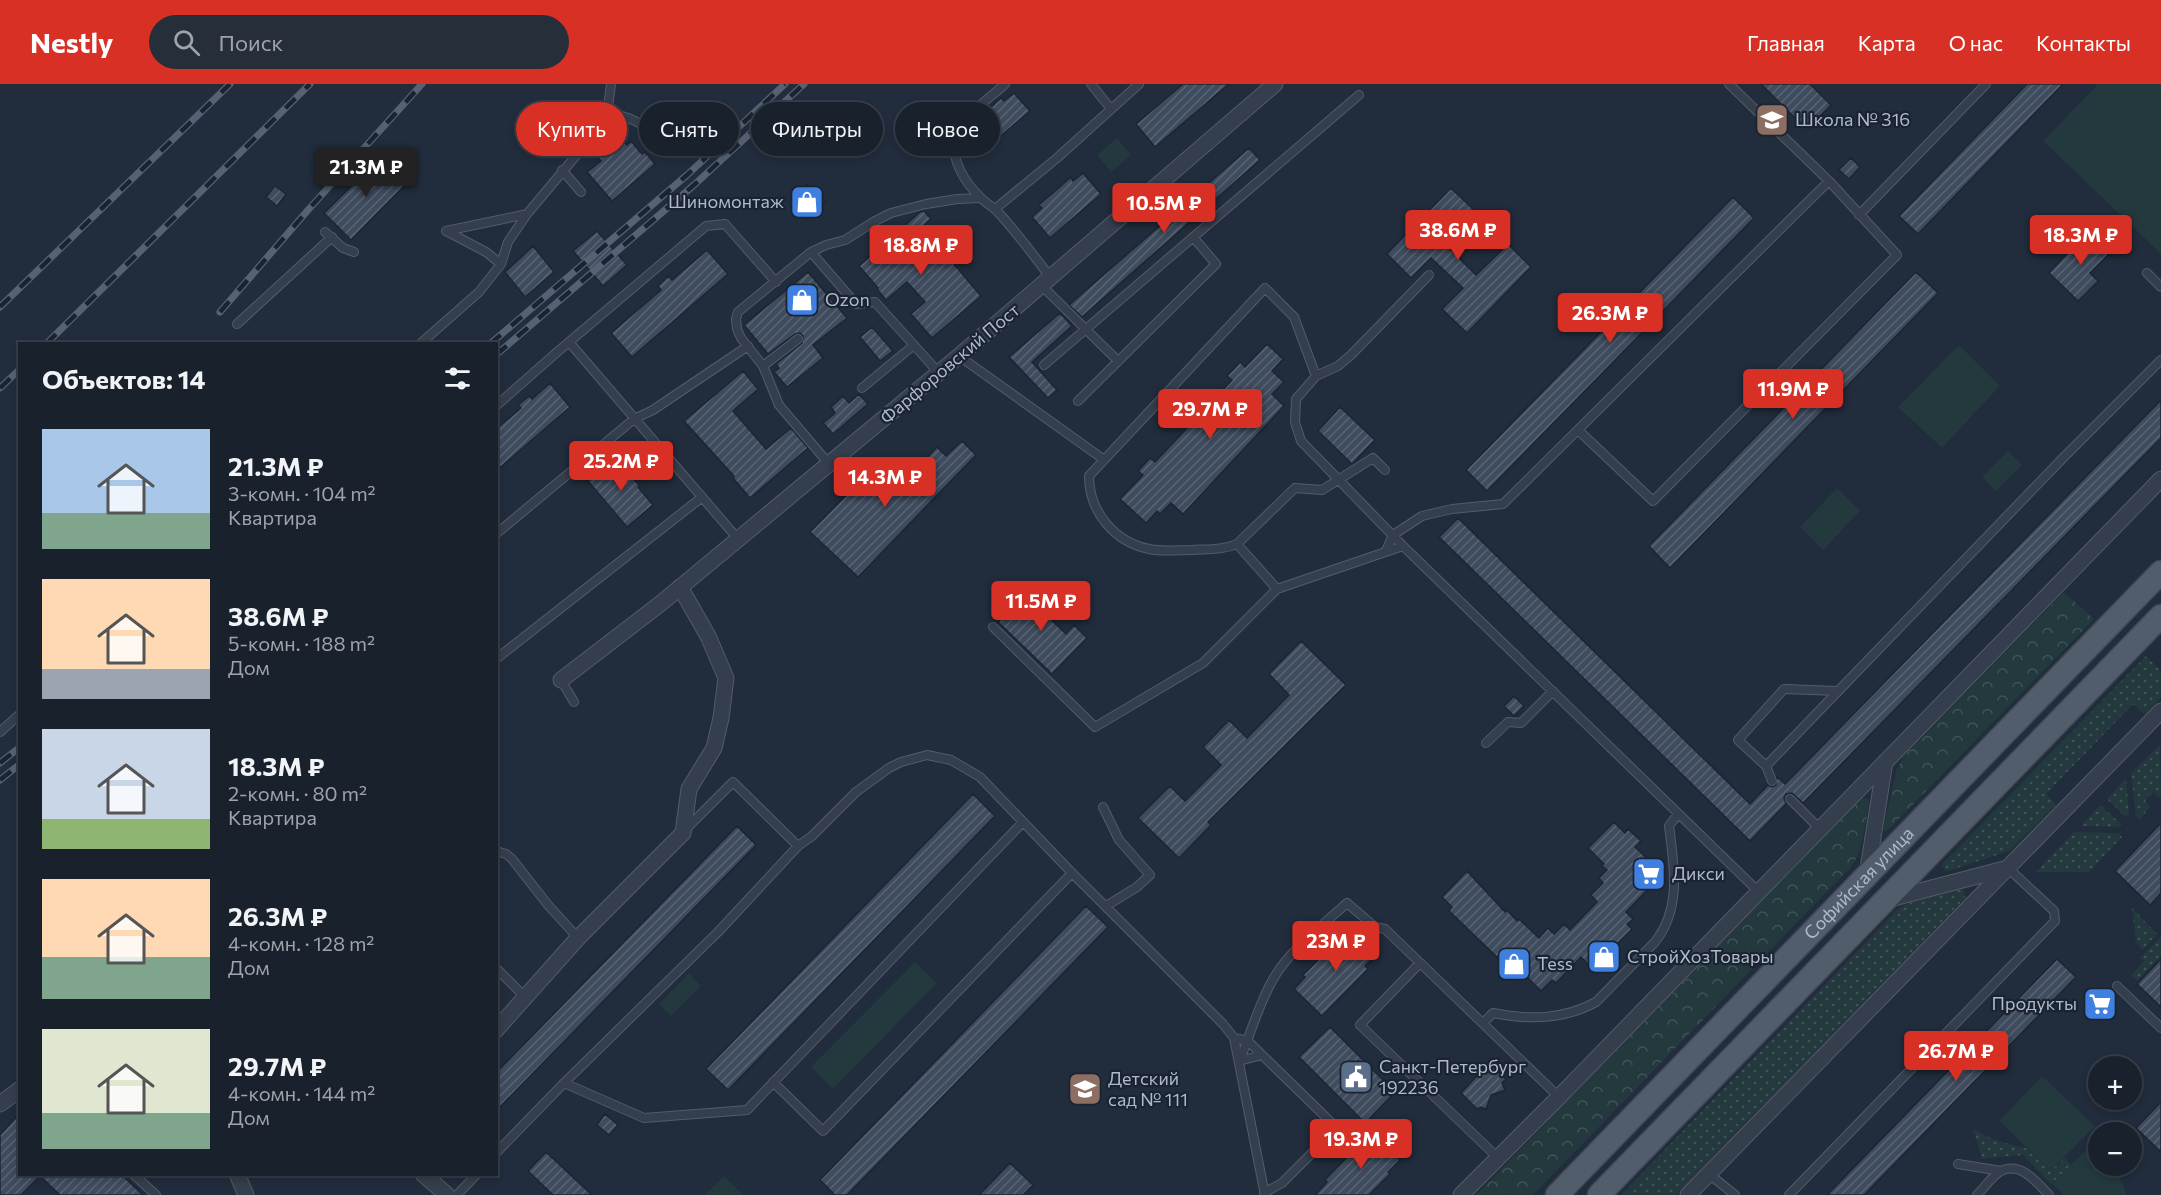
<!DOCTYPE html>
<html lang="ru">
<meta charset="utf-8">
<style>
body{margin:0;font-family:Commissioner,sans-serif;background:#262e39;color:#f1f3f6;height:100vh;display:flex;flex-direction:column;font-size:22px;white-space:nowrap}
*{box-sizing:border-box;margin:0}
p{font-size:20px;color:#9fa3aa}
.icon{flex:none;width:33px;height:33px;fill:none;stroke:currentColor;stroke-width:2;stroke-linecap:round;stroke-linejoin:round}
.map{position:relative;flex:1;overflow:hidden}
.side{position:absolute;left:18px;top:258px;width:480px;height:834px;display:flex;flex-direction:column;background:#19212d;border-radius:0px;box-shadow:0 3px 9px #0003,0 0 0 2px #373e49}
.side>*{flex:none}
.top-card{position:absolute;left:516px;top:18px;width:570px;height:54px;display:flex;gap:12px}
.tools{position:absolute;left:2088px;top:972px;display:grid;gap:12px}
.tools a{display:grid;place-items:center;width:54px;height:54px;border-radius:50%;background:#19212d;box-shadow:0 3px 9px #0003,0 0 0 2px #373e49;font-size:30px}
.price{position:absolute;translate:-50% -51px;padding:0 14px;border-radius:6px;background:#d93025;color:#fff;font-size:20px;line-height:39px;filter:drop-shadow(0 2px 3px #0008)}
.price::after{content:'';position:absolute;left:50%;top:36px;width:18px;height:14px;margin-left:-9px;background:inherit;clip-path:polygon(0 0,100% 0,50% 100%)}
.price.on{background:#222;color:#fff}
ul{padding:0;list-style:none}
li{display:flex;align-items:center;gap:18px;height:150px;padding:0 24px}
li span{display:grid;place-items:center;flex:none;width:168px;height:120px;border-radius:0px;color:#555}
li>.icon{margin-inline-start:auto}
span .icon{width:72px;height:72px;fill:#fffc;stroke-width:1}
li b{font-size:26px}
h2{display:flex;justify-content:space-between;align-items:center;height:72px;padding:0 24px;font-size:26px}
.chip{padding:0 21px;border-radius:27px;background:#19212d;box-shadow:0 3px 9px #0003,0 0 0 2px #373e49;font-size:21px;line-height:54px}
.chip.on{background:#d93025;color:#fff}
header{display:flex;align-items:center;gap:36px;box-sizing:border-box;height:84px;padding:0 30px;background:#d93025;color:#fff}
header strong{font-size:28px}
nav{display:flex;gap:33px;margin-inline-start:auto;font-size:21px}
.search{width:420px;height:54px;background:#262e39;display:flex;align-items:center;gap:15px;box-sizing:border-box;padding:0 21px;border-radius:33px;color:#9fa3aa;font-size:22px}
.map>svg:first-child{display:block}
.grass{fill:url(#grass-dots)}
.forest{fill:url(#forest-crowns)}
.green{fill:#23393d}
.building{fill:url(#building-hatch);stroke:#1c2533;stroke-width:1.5}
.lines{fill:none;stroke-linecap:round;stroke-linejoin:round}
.service-casing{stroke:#535c6a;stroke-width:10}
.minor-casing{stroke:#535c6a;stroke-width:17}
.primary-casing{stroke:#3e4755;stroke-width:25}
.service{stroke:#353e4c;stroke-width:8}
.minor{stroke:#353e4c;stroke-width:15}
.primary{stroke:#525d6c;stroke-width:22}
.rail-casing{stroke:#566273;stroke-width:7}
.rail{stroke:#1a2331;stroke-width:4.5;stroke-dasharray:14;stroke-linecap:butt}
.labels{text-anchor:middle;stroke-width:4.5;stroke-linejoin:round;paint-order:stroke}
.poi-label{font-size:18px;fill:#b0b9c8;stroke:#1a2331;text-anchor:start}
.street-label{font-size:18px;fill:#b0b9c8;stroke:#1a2331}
</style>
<header>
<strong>Nestly</strong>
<div class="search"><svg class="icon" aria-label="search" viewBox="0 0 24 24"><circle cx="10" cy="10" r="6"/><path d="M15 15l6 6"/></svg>Поиск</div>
<nav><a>Главная</a><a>Карта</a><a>О нас</a><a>Контакты</a></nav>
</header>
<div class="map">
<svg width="2161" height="1111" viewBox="0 0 2161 1111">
<defs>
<pattern id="grass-dots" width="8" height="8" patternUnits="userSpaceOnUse" patternTransform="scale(1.5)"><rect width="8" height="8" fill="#23393d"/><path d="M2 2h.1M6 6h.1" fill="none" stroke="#405458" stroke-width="1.8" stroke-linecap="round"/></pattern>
<pattern id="forest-crowns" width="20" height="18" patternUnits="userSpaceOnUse" patternTransform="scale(1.5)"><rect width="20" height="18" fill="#23393d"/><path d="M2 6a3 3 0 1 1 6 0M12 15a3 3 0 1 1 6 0" fill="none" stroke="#405458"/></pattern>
<pattern id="building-hatch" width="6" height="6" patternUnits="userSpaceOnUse" patternTransform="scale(1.5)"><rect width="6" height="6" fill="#3f4c5e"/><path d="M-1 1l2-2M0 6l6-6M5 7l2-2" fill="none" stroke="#586474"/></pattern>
</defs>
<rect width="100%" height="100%" fill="#212c3c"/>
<path class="grass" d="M2146,572l15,15v26l-16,18 -12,-11 -87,90 10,11 -47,46 -61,20h-3l-3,-7z
M2160,661l1,50 -2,3 -6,-6 -8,9 5,6 -10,12 -4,-3 -5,-43z
M2126,694l3,36 -3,3 -19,-18z
M2100,721l21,19 -3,3 -37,-1z
M2074,748l44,1 4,4 -33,35h-53z
M1961,805l3,2 1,7 -289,297h-55l277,-286 8,-5z
M2132,824l25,26 -14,16 -7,-7z
M2161,853v19l-24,25 -6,-6 13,-14 -4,-3z
M1973,1045l21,11 34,9 23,22 14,-13 6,7 -20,19 -28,-29 -41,4z"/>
<path class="forest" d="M2064,508l30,27 -207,212h-3l-1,-2 13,-58 7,-14z
M1862,714l6,1 1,4c-4,20 -5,48 -19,65l-317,327h-57z"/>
<path class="green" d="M2098,0h63v170l-118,-113z
M1117,54l14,17 -20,17 -14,-17z
M1959,261l41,41 -58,62 -44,-41z
M2008,367l14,14 -26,26 -14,-14z
M1837,404l23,23 -37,39 -23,-23z
M915,878l22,21 -104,106 -22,-22z
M689,889l12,13 -30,30 -12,-12z
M2042,992l53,50 -44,45 -52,-50z
M2098,1057v25h9c9,8 17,16 19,29h-62l-12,-11 35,-35 5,2v-5z
M724,1092l19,19h-38z"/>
<path class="building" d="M1183,0h46l-74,63 -19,-23z
M1761,0h49l21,21 -24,25z
M2027,0h36l-145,150 -19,-18z
M1014,9l16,18 -50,43 -16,-18 9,-8 -2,-3 30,-27 3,3z
M614,56l5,6 5,-5 3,4 4,-4 11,13 3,-2 10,12 -43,37 -25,-29 14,-11 -5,-6z
M1249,64l11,12 -178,157 -13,-12z
M381,73l26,26 -56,57 -27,-27z
M1851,74l9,9 -11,12 -10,-9z
M1083,89l18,21 -51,44 -18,-21 10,-9 -3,-3 32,-28 2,4z
M807,100l18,18 -19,18 -17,-18z
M275,102l11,8 -9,12 -11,-9z
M1451,104l25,24 -31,32 31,31 32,-31 23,23 -64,66 -25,-24 21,-21 -32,-30 -20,20 -24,-24z
M1733,113l21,21 -267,273 -21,-21z
M924,127l7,8 -12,11 7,12 16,19 6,-4 33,39 -49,42 -21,-24 14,-12 -18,-20 -21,18 -9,-11 1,-1 -19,-22 61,-54z
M2089,146l22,22 -21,21 8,8 -20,20 -29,-28z
M597,147l30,34 -24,21 -30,-35z
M533,162l21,26 -29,25 -20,-25z
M707,166l21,24 -96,83 -21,-24 50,-43 -3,-4 10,-10 4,4z
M808,188l39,46 -34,27 10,13 -36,29 -13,-15 5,-4 -3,-4 26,-21 1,-7 -3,-3 -5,1 -27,20 -24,-29z
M1916,188l22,21 -268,275 -21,-22z
M1060,229l12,13 -40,36 25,28 -9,8 -39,-41z
M872,243l21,24 -13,10 -20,-24z
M1267,260l16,15 -11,12 12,11 -12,12 12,12 -101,108 -12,-11 -11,11 -3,-3 -11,12 -26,-24 23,-24 -5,-4 12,-13 5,4 32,-34 -4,-5 12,-13 5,4 32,-34 -5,-4 13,-14 5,5z
M743,287l15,18 -25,22 33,38 25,-21 17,20 -58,50 -17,-20 1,-2 -50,-55z
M550,299l20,24 -74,64v-42l25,-21 -3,-3 6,-5 6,-4 2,3z
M859,310l9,10 -35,30 -10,-11 12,-10 -4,-6 12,-11 6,7z
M2161,316v38l-358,365 -11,-10 -6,1 -2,4 2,6 -36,37 -311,-304 19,-19 292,286 18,-19 4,2 4,-2 1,-8 8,7z
M1340,323l35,33 -23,24 -34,-33z
M962,357l14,14 -118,122 -48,-45 69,-70 23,22 35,-37 9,9z
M614,374l26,28 -2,1 15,18 -26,22 -39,-46z
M1032,502l13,13 -7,8 28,27 8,-9 13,13 -35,36 -54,-52z
M1301,557l45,44 -138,137 3,3 -32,33 -41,-40 32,-32 15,15 36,-36 -18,-18 26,-27 18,18 42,-43 -20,-21z
M1514,612l10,10 -10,10 -10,-10z
M973,710l22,22 -267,274 -22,-21z
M1614,738l11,11 3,-4 13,12 -6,6 24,23 -11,12 3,4 -25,26 7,7 -6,5 5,5 -34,34 -4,-4 -6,5 -7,-7 -25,26 -4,-3 -11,11 -34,-34 -3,2 -3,-4 -3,3 -49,-47 3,-4 -10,-10 25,-26 38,41 2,-2 10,11 2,-2 20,19 9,-10 6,6 10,-10 6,6 27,-28 -6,-7 12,-12 -4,-5 8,-8 -5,-4 2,-2 -16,-16z
M2161,739v70l-11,12 -35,-34z
M737,742l19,19 -260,266v-38z
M1086,822l22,21 -261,268h-12l-15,-15z
M1350,844l27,26 -12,12 3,3 -46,47 -28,-27 11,-12 -2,-2z
M2057,875l19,18 -212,218h-37z
M2161,875v48l-24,-23z
M1330,943l65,65 -30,31 -66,-66z
M1489,979l17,16 -4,4 3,7 -14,5 -5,14 -6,-2 -3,2 -16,-16z
M2161,1018v50l-25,-24z
M20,1029v61h101l22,21h-83l-20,-19 -19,19h-21v-60z
M605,1030l13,11 -9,10 -12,-10z
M1372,1048l28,28 -12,12 2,2 -21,21h-54l12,-13 -2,-2z
M546,1068l46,43h-39l-25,-24z
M1010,1079l23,22 -10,10h-44z"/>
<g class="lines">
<defs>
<path id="service" d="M1005,0c-14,13 -46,35 -50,53 -5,23 11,47 26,61 5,5 10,8 15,12 20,21 37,45 55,68
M1091,0l20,25
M611,30c19,2 31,10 46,22
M562,86l19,22
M995,125l62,-51 82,-74
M1859,131l127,-131
M446,147l81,-17 84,-100 -3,-7 3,-23
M446,147l40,21 15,12
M325,148l18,16 11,4
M811,168l45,52 19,-2 64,71
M2147,189l14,14
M1429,191l-78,80 -13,11 -22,10 -20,23 -1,23 6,19 102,105 356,346
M1042,202l76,75
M237,240l95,-87
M569,258l169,197
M420,260l59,-52 22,-28 7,-22 19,-28
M959,272l144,103
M1044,281l315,-270
M763,282l35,-27
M1316,292l-22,-59 -29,-29 -176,188c0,35 25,66 60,73 14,3 28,1 42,1 16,-1 32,0 46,-6l58,-56 27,2 51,-32 12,12
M862,304l52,-43
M1078,317l138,-137 -23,-27
M496,322l60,-53 150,-127 19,-2 51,58
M1578,346l75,71 244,-246 -68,-74 -100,-97
M829,380l-50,-59 -16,-39 -22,-28 -4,-9 -1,-10 2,-7 73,-60 15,-7 19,-5 30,-19 16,-8 35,-9 31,-5 24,-1
M496,450l138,-115 19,-9 95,-64
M1237,460l40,45 126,-43
M1386,467l7,-16 29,-19 30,-7 51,-5 326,-323
M993,543l102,100 108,-64 74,-74
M496,575l205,-161
M561,596l13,22
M0,648l20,-18
M1486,659l22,-21 13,1 32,-32
M1766,682l296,-307 99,-99
M1772,697l-6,-15 -28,-26 46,-51 53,2
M1790,715l30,30
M1103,723l16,33 31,35 -13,12 -31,19
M686,745l47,-47 65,64
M496,767l10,3 6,5 36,46 30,33
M1420,879l-60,62 137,132
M496,884l30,30
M2117,902l44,42
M1483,939l10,-10c36,7 70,7 103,-11l59,-60c27,-34 19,-77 14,-116l9,-12
M1234,954l14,3 14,14
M1240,976c11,-28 23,-69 41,-93 18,-24 44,-44 66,-64l28,24 10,2 174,168
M1239,977l23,-6 75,73 -55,55 -18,10
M773,998l50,49 249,-258
M564,999l80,35 103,-8 276,-288
M496,1069l68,-70 155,-152 79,-85 14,-10 44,-44 33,-24 12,-6 26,-7 24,5 29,17 92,96 151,151 11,14 31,157
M1958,1080l43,7
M133,1090l23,21
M1709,1090l26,21
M457,1111l20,-21
M1789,1111l266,-274 -1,-10 -46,-43
M1977,1111c7,-7 16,-20 24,-24 20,-10 36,12 48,24"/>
<path id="minor" d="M561,596l99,-76 299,-248 316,-272
M1867,791l18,-113
M1886,816l122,-32
M496,946l82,-92 105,-105 6,-44 25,-41 7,-30 5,-40 -18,-42 -28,-49
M0,1020l20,-15
M237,1090l9,21
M423,1090l24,21
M1461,1111l98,-98 602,-618
M1688,1111l473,-484"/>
<g id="primary">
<path id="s1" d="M1557,1111l604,-623"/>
<path d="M1599,1111l562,-579"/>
</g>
</defs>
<use href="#service" class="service-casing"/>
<use href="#minor" class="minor-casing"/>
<use href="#primary" class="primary-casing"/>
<use href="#service" class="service"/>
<use href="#minor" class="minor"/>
<use href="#primary" class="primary"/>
<defs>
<path id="rail" d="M0,223l230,-223
M220,228l88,-102 114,-126
M46,260l264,-260
M490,260l197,-169 98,-91
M496,271l198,-170 110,-101
M0,304l20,-19
M0,679l20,-16
M0,696l20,-16"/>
</defs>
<use href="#rail" class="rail-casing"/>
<use href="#rail" class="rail"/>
</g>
<defs>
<symbol id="school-square" viewBox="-11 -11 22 22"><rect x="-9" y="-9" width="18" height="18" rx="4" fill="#8d6e63" stroke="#1a2331"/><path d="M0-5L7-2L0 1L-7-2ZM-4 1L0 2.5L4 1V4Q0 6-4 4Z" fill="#fff"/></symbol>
<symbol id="shop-square" viewBox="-11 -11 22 22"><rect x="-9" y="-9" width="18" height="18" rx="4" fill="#3f7fe0" stroke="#1a2331"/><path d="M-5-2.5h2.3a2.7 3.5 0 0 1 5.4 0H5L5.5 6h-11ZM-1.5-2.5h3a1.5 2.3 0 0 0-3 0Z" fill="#fff"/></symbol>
<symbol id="supermarket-square" viewBox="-11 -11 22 22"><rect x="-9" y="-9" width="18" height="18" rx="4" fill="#3f7fe0" stroke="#1a2331"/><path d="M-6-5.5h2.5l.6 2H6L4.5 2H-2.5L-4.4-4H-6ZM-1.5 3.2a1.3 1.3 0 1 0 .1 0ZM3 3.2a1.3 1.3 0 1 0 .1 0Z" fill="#fff"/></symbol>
<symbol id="civic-square" viewBox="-11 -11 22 22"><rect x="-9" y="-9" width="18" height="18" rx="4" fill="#5c6f8a" stroke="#1a2331"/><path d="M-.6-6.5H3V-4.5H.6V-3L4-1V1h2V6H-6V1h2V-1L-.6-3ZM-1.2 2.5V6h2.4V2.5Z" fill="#fff"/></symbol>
</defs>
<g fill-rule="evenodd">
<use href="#school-square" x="1753" y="17" width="38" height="38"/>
<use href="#shop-square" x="788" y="99" width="38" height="38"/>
<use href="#shop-square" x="783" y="197" width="38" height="38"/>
<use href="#supermarket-square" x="1630" y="771" width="38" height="38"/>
<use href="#shop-square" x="1585" y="854" width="38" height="38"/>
<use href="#shop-square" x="1495" y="861" width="38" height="38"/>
<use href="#supermarket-square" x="2081" y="901" width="38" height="38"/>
<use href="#civic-square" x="1337" y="974" width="38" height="38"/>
<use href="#school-square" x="1066" y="986" width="38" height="38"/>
</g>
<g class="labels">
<g class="poi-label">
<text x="1795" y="42">Школа № 316</text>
<text x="784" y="124" text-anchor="end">Шиномонтаж</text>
<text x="825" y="222">Ozon</text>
<text x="1672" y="796">Дикси</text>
<text x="1627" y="879">СтройХозТовары</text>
<text x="1537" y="886">Tess</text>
<text x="2077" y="926" text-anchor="end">Продукты</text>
<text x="1379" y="989">Санкт-Петербург<tspan x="1379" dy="21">192236</tspan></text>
<text x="1108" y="1001">Детский<tspan x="1108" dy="21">сад № 111</tspan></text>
</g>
<g class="street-label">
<text transform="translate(950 280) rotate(-40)" y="6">Фарфоровский Пост</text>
<text dy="6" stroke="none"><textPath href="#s1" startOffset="434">Софийская улица</textPath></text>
</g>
</g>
</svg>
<div class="tools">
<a>+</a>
<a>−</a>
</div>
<b class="price on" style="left:366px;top:114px">21.3M ₽</b>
<b class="price" style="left:1164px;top:150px">10.5M ₽</b>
<b class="price" style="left:1458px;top:177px">38.6M ₽</b>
<b class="price" style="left:2081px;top:182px">18.3M ₽</b>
<b class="price" style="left:921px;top:192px">18.8M ₽</b>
<b class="price" style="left:1610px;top:260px">26.3M ₽</b>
<b class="price" style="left:1793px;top:336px">11.9M ₽</b>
<b class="price" style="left:1210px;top:356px">29.7M ₽</b>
<b class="price" style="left:621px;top:408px">25.2M ₽</b>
<b class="price" style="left:885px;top:424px">14.3M ₽</b>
<b class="price" style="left:1041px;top:548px">11.5M ₽</b>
<b class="price" style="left:1336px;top:888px">23M ₽</b>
<b class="price" style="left:1956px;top:998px">26.7M ₽</b>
<b class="price" style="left:1361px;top:1086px">19.3M ₽</b>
<div class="top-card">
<a class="chip on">Купить</a>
<a class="chip">Снять</a>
<a class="chip">Фильтры</a>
<a class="chip">Новое</a>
</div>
<section class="side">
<h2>Объектов: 14<svg class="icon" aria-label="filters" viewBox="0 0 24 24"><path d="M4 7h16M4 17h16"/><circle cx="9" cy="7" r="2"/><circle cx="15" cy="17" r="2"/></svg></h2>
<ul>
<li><span style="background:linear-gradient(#a9c7e8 70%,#7fa58c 0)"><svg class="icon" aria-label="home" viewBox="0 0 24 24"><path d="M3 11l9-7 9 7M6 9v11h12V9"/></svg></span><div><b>21.3M ₽</b><p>3-комн. · 104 m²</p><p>Квартира</p></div></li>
<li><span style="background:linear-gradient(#ffd9b3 75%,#9aa5b1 0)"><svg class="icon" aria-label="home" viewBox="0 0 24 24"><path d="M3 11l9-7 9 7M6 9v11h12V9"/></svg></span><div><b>38.6M ₽</b><p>5-комн. · 188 m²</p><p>Дом</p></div></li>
<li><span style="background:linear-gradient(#c9d6e8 75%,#8fb573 0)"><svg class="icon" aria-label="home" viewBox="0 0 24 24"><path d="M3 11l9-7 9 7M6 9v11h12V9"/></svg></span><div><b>18.3M ₽</b><p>2-комн. · 80 m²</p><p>Квартира</p></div></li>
<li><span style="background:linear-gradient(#ffd9b3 65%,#7fa58c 0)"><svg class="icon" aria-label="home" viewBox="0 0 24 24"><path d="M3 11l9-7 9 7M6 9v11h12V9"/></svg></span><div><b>26.3M ₽</b><p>4-комн. · 128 m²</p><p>Дом</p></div></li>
<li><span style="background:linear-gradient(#dfe7d0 70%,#7fa58c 0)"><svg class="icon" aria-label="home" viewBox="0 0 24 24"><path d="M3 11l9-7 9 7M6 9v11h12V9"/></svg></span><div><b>29.7M ₽</b><p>4-комн. · 144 m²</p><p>Дом</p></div></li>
</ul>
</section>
</div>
